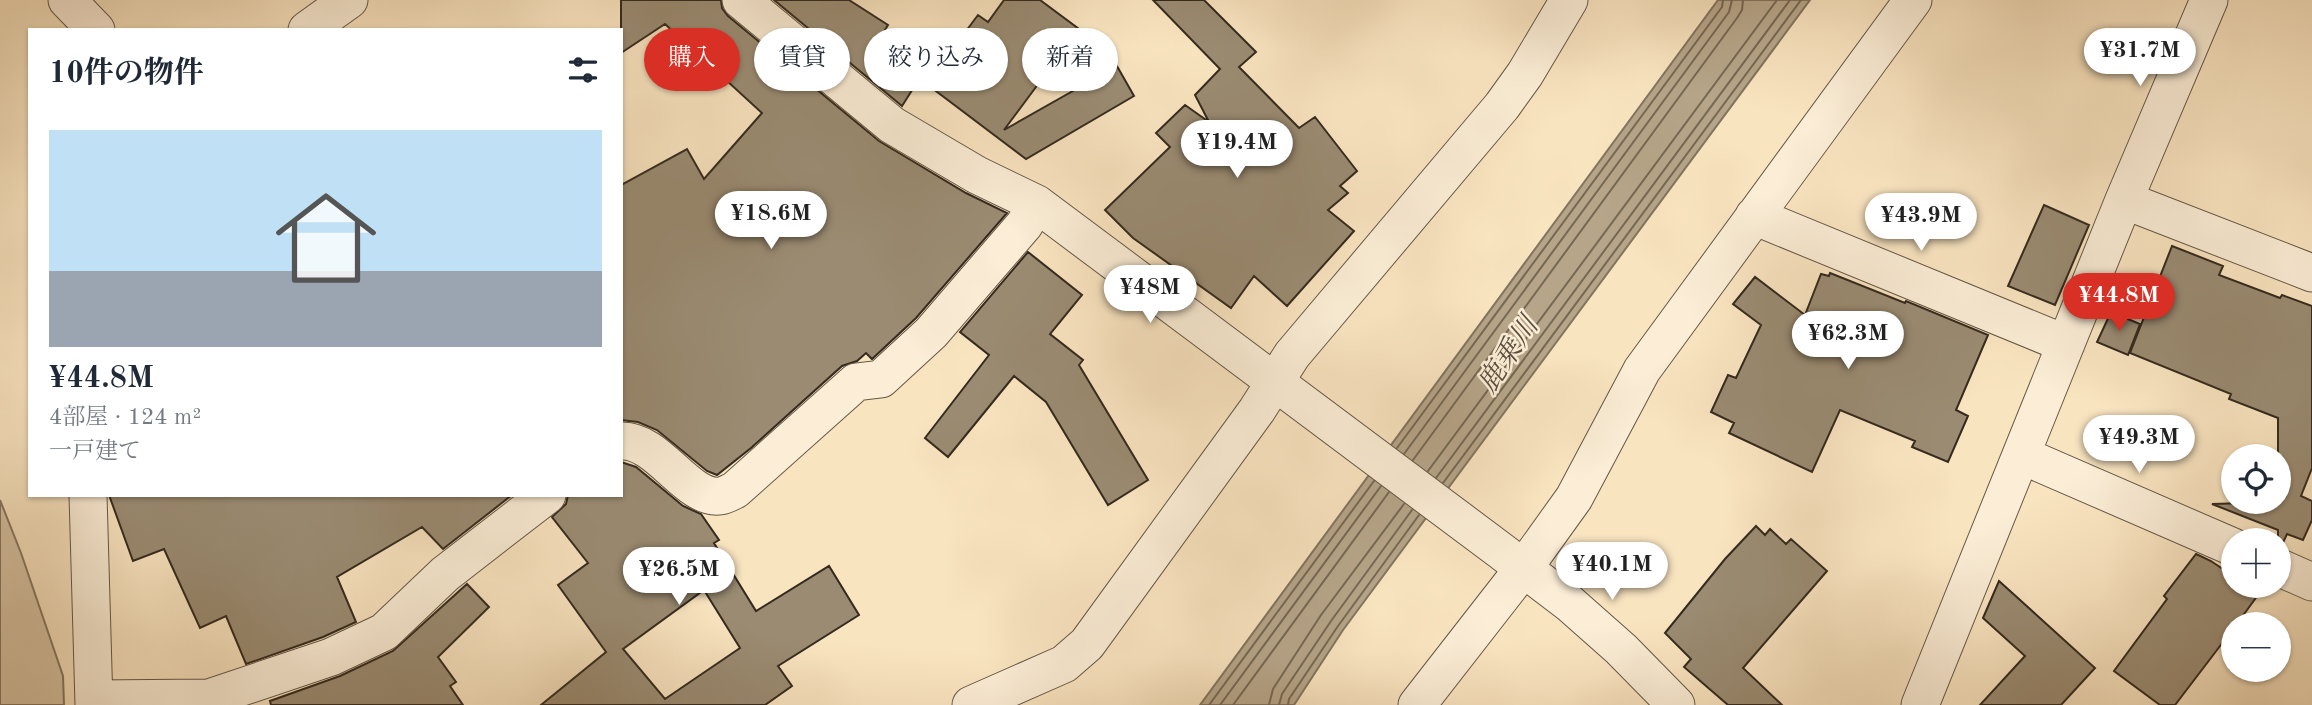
<!DOCTYPE html>
<html lang="ja">
<meta charset="utf-8">
<style>
body{margin:0;font-family:"Old Standard TT","Noto Serif JP",serif;background:#f2f2f3;color:#1f2937;height:100vh;display:flex;flex-direction:column;font-size:26px;white-space:nowrap}
*{box-sizing:border-box;margin:0}
p{font-size:23px;color:#747a83}
.icon{flex:none;width:38px;height:38px;fill:none;stroke:currentColor;stroke-width:2;stroke-linecap:round;stroke-linejoin:round}
.map{position:relative;flex:1;overflow:hidden}
.drawer{position:absolute;left:28px;top:28px;width:595px;height:469px;display:flex;flex-direction:column;background:#fff;border-radius:0px;box-shadow:0 2px 5px #0004}
.drawer>*{flex:none}
.guide{position:absolute;left:644px;top:28px;width:665px;height:63px;display:flex;gap:14px}
.fabs{position:absolute;left:2221px;top:444px;display:grid;gap:14px}
.fabs a{display:grid;place-items:center;width:70px;height:70px;border-radius:50%;background:#fff;box-shadow:0 2px 5px #0004;font-size:35px}
.price{position:absolute;translate:-50% -60px;padding:0 16px;border-radius:24px;background:#fff;color:#222;font-size:23px;line-height:46px;filter:drop-shadow(0 2px 4px #0008)}
.price::after{content:'';position:absolute;left:50%;top:42px;width:21px;height:16px;margin-left:-10px;background:inherit;clip-path:polygon(0 0,100% 0,50% 100%)}
.price.on{background:#d93025;color:#fff}
ul{padding:0;list-style:none}
li{display:grid;align-content:center;gap:14px;height:371px;padding:0 21px}
li span{display:grid;place-items:center;height:217px;border-radius:0px;color:#555}
li>.icon{margin-inline-start:auto}
span .icon{width:126px;height:126px;fill:#fffc;stroke-width:1}
li b{font-size:30px}
h2{display:flex;justify-content:space-between;align-items:center;height:84px;padding:0 21px;font-size:30px}
.tag{padding:0 24px;border-radius:32px;background:#fff;box-shadow:0 2px 5px #0004;font-size:24px;line-height:63px}
.tag.on{background:#d93025;color:#fff}
.map>svg:first-child{display:block}
.green{fill:#d8c4a4;stroke:#867761;stroke-width:2}
.water{fill:#b6a589;stroke:#82745e;stroke-width:2}
.lines{fill:none;stroke-linecap:round;stroke-linejoin:round}
.shore{stroke:#756854;stroke-width:2}
.building{fill:#9a8b72;stroke:#342a1e;stroke-width:2;fill-rule:evenodd}
.street-casing{stroke:#655846;stroke-width:39}
.street{stroke:#fbedd6;stroke-width:37}
.labels{text-anchor:middle;stroke-width:5;stroke-linejoin:round;paint-order:stroke}
.water-label{font-size:28px;font-style:italic;fill:#5b4f3e;stroke:#fbedd6}
</style>
<div class="map">
<svg width="2312" height="705" viewBox="0 0 2312 705">
<rect width="100%" height="100%" fill="#f9e4c0"/>
<filter id="stains"><feTurbulence type="fractalNoise" baseFrequency=".00286" numOctaves="4"/><feColorMatrix values="0 0 0 0 .2 0 0 0 0 .09 0 0 0 0 .02 0 0 0 .5 -.17"/></filter>
<radialGradient id="worn" r=".72"><stop offset=".6" stop-color="#630" stop-opacity="0"/><stop offset="1" stop-color="#630" stop-opacity=".3"/></radialGradient>
<path class="green" d="M0,500l21,53 42,123 1,29h-64z"/>
<path class="water" d="M1718,0h92l-467,630 -49,75h-94z"/>
<g class="lines">
<path class="shore" d="M1397,448l325,-441 1,-7
M1404,454l325,-442 3,-12
M1413,460l324,-442 5,-8 1,-10
M1428,471l349,-471
M1436,478l354,-478
M1443,483l358,-483
M1209,705l165,-224
M1220,705l161,-219
M1233,705l156,-213
M1269,705l4,-16 48,-74 83,-111
M1279,705l3,-11 49,-73 81,-111
M1288,705l1,-6 49,-73 81,-111"/>
</g>
<path class="building" d="M621,0h100l1,8 6,8 151,125 87,52 41,20 -91,105 -44,41 -6,-6 -9,8 -15,5 -91,82 -34,27 -10,-4 -50,-41 -19,-8 -17,-2v-235l66,-36 17,30 58,-66 -97,-89 -44,29z
M774,0h75l39,25 -7,11 47,29 -26,41z
M1004,0h36l39,29 -75,101 113,-64 17,30 -108,63 -102,-77 37,-49 2,2 15,-20 10,7z
M1153,0h51l52,52 -17,15 60,61 16,-11 42,54 -17,15 8,7 -20,17 26,21 -67,75 -33,-30 -23,32 -98,-70 -28,-28 65,-63 -14,-14 29,-28 24,17 -14,-27 25,-26z
M2044,205l45,20 -34,80 -47,-19z
M2172,246l51,20 -4,9 61,23 2,-3 30,11v162l-11,28 11,5v19l-9,20 -16,-6 -6,13 -3,-1v-16l-66,-26 66,-2v-84l-49,-19 2,-5 -101,-41z
M1028,252l54,43 -32,39 33,26 -4,5 69,115 -40,25 -62,-103 -32,-26 -66,81 -23,-19 64,-83 -29,-23z
M1830,273l75,30 1,-2 82,34 -32,75 12,6 -20,46 -36,-15 3,-6 -75,-31 -28,62 -83,-39 5,-10 -23,-11 17,-37 8,3 25,-53 -28,-21 22,-27 50,38 16,-41 8,2z
M2111,312l29,12 -12,31 -31,-13z
M621,462l15,5 47,39 18,8 18,26 -5,3 42,68 73,-45 30,49 -81,51 14,20 -27,19h-224l65,-53 -48,-67 30,-22 -36,-46 14,-13 2,-9h53zM704,590l36,58 -75,51 -42,-50z
M109,495h403l-69,54 -21,-22 -85,50 19,45 -33,15 -77,27 -20,-48 -26,12 -36,-79 -31,12z
M1756,526l9,9 5,-6 16,15 5,-5 36,32 -84,97 39,37h-54l-44,-38 7,-8 -26,-26 60,-74z
M2196,554l15,7 22,15v10h13l12,9 -22,30h-3v4l-58,76h-15l-46,-34 53,-72 -3,-3z
M1999,581l96,87 -34,37h-81l45,-49 -42,-38z
M467,584l22,23 -51,50 18,25 -6,4 13,19h-192l-1,-4 70,-25 53,-25z"/>
<g class="lines">
<defs>
<path id="street" d="M67,0l29,30
M741,0l151,125 85,50 60,29 464,347 68,52 52,46 55,56
M307,30l42,-30
M2124,200l188,73
M1754,216l312,128
M621,441c37,-2 66,59 99,55 4,0 11,-4 15,-6l121,-108 25,-3 50,-46 93,-108 13,-21
M2021,455l212,92
M88,495l6,210
M2278,567l34,15
M94,699l115,-1 122,-41 53,-25 61,-58 102,-79
M971,705l93,-41 23,-20 170,-234 35,-55 210,-249 23,-32 44,-74
M1417,705l106,-136 51,-71 68,-128 271,-370
M1920,705l204,-505 85,-200"/>
</defs>
<use href="#street" class="street-casing"/>
<use href="#street" class="street"/>
</g>
<g class="labels">
<g class="water-label">
<text transform="translate(1507 354) rotate(-56)" y="10">鹿乗川</text>
</g>
</g>
<rect width="100%" height="100%" filter="url(#stains)"/>
<rect width="100%" height="100%" fill="url(#worn)"/>
</svg>
<div class="fabs">
<a><svg class="icon" aria-label="locate" viewBox="0 0 24 24"><circle cx="12" cy="12" r="6"/><path d="M12 2v4M12 18v4M2 12h4M18 12h4"/></svg></a>
<a>+</a>
<a>−</a>
</div>
<b class="price" style="left:2140px;top:88px">¥31.7M</b>
<b class="price" style="left:1237px;top:180px">¥19.4M</b>
<b class="price" style="left:771px;top:251px">¥18.6M</b>
<b class="price" style="left:1921px;top:253px">¥43.9M</b>
<b class="price" style="left:1150px;top:325px">¥48M</b>
<b class="price on" style="left:2119px;top:333px">¥44.8M</b>
<b class="price" style="left:1848px;top:371px">¥62.3M</b>
<b class="price" style="left:2139px;top:475px">¥49.3M</b>
<b class="price" style="left:1612px;top:602px">¥40.1M</b>
<b class="price" style="left:679px;top:607px">¥26.5M</b>
<div class="guide">
<a class="tag on">購入</a>
<a class="tag">賃貸</a>
<a class="tag">絞り込み</a>
<a class="tag">新着</a>
</div>
<section class="drawer">
<h2>10件の物件<svg class="icon" aria-label="filters" viewBox="0 0 24 24"><path d="M4 7h16M4 17h16"/><circle cx="9" cy="7" r="2"/><circle cx="15" cy="17" r="2"/></svg></h2>
<ul>
<li><span style="background:linear-gradient(#bfe0f5 65%,#9aa5b1 0)"><svg class="icon" aria-label="home" viewBox="0 0 24 24"><path d="M3 11l9-7 9 7M6 9v11h12V9"/></svg></span><div><b>¥44.8M</b><p>4部屋 · 124 m²</p><p>一戸建て</p></div></li>
</ul>
</section>
</div>
